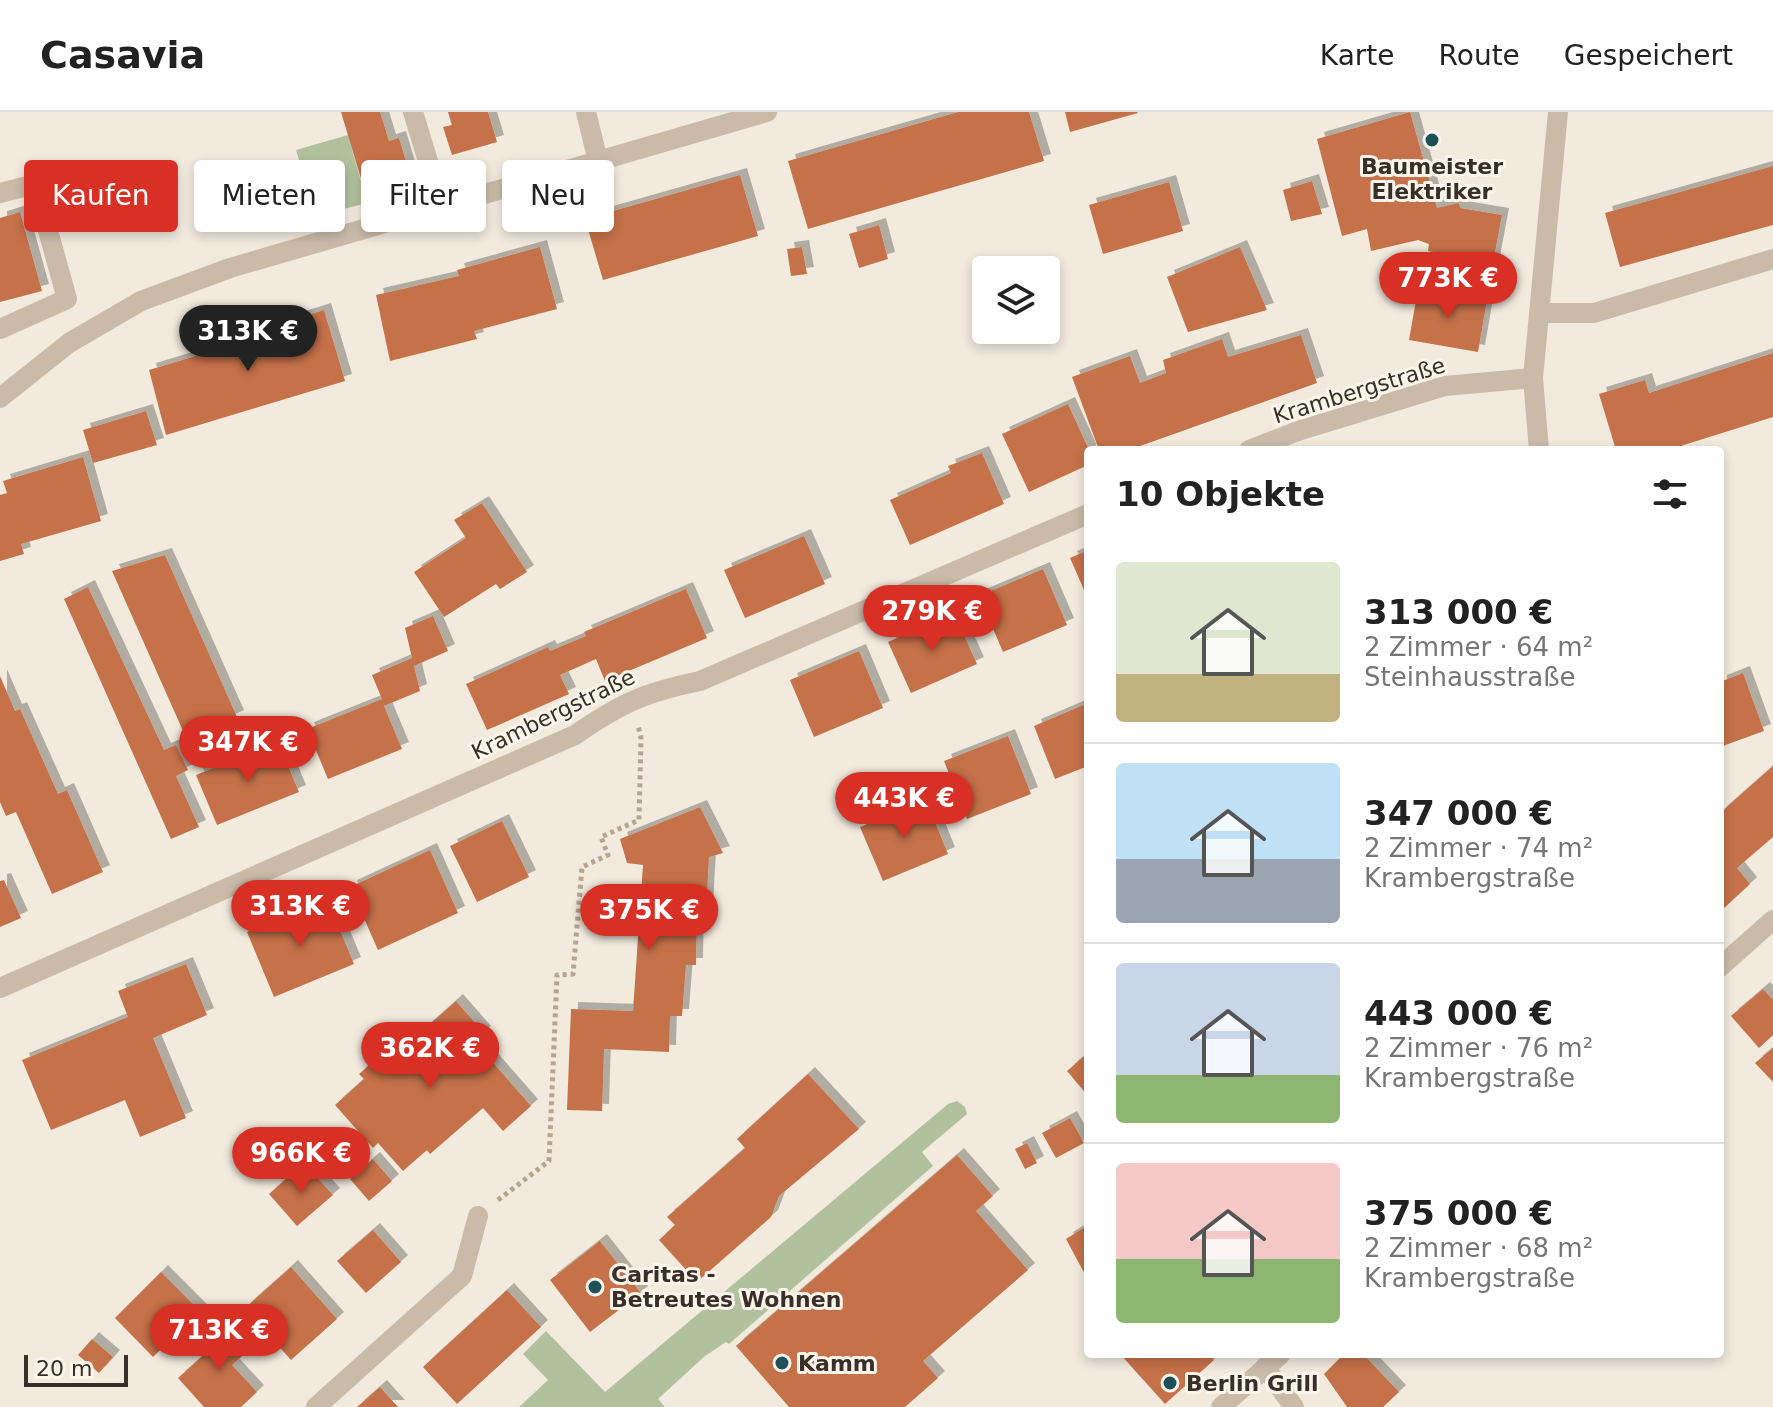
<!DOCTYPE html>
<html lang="de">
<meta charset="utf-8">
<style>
body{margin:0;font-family:"DejaVu Sans",sans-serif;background:#f6f6f6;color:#222;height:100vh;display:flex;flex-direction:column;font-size:30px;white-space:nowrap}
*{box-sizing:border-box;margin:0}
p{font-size:26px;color:#767676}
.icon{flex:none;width:44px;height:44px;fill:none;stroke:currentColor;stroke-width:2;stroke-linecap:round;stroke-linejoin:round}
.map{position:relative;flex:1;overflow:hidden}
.side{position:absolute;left:1084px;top:334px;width:640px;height:912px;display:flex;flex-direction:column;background:#fff;border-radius:8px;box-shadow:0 4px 12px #0003}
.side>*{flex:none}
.hud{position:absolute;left:24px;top:48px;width:760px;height:72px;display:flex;gap:16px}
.buttons{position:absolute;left:972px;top:144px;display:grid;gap:16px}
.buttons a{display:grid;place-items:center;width:88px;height:88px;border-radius:8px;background:#fff;box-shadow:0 4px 12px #0003;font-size:40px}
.scale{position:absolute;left:24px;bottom:20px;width:104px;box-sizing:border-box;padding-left:8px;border:4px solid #382f29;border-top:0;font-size:22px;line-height:28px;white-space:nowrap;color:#382f29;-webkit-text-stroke:6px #faf4ea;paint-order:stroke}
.price{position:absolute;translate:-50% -68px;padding:0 18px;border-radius:28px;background:#d93025;color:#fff;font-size:26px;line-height:52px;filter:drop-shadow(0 2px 4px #0008)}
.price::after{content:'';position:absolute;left:50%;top:48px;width:24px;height:18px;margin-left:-12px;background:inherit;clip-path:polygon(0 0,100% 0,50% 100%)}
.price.selected{background:#222;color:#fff}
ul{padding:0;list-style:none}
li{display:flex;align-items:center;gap:24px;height:200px;padding:0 32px}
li+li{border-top:2px solid #e0e0e0}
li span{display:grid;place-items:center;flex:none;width:224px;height:160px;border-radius:8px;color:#555}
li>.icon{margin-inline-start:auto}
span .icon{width:96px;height:96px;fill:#fffc;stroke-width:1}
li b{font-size:34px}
h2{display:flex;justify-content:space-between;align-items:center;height:96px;padding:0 32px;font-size:34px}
.pill{padding:0 28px;border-radius:8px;background:#fff;box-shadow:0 4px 12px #0003;font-size:28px;line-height:72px}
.pill.selected{background:#d93025;color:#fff}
header{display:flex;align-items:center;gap:48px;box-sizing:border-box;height:112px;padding:0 40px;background:#fff;border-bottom:2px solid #e0e0e0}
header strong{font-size:38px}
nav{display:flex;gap:44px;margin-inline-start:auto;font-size:28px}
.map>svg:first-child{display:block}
.green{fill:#b2c19d}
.building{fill:#c57148;filter:url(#shadow)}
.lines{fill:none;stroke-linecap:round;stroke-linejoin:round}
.path{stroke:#b6a593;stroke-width:5;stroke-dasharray:4 4;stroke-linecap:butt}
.lane{stroke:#cabba9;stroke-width:20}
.street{stroke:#cabba9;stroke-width:20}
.poi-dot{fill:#1e5059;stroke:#faf4ea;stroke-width:3}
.labels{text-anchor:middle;stroke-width:6;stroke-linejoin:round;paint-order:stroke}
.poi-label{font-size:22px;font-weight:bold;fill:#382f29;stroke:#faf4ea;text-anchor:start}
.street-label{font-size:22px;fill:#382f29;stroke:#faf4ea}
</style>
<header>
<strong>Casavia</strong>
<nav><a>Karte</a><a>Route</a><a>Gespeichert</a></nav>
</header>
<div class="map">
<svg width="1773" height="1295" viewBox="0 0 1773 1295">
<defs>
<filter id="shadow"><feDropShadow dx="7" dy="-7" stdDeviation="0" flood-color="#0004"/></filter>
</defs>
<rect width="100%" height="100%" fill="#f2eadd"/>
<path class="green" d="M348,23l19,68 -51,13 -20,-66z
M957,989l8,6 2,7 -45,38 11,14 -204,178 -3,-2 -21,14 -47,43 7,8h-146l29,-27 -25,-26 23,-23 59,61 343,-288z"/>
<path class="building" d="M341,0h39l9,29 10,-3 9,30 -46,14z
M448,0h40l9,30 -45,13 -9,-28 9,-2z
M958,0h71l15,49 -236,68 -20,-68z
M1065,0h72l1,1 -68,19z
M1410,0l27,96 22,-5 1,5 42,7 -9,48 -65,-12 1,-7 -11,-4 -47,11 -4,-22 -25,7 -25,-97z
M1773,54v59l-153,42 -15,-54z
M740,63l18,61 -155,44 -18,-61z
M1312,69l10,33 -31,7 -8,-31z
M1169,70l14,49 -80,23 -14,-49z
M20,100l22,79 -42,11v-84z
M879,113l9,34 -29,9 -10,-34z
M540,135l17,62 -83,22 3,8 -87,22 -14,-66 83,-19 -2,-6z
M802,135l5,27 -16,2 -4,-27z
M1240,135l27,63 -79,22 -21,-55z
M1418,177l69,11 -9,52 -69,-12z
M324,198l21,71 -179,54 -17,-65 83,-25 -1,-6z
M1301,223l16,48 -188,67h-30l-27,-73 58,-21 10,27 26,-10 -3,-13 59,-21 6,18z
M1773,241v64l-105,33h-52l-17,-56 46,-14 4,13z
M1068,292l21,46 -1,15 -59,27 -27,-58z
M146,299l11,34 -64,18 -10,-33z
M982,341l22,51 -94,41 -20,-45 61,-27 -3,-7z
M83,345l18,64 -80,23 3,10 -24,7v-66l7,-2 -4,-12z
M482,391l45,69 -27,17 -4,-5 -52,33 -30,-45 52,-34 -12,-18z
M804,424l21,48 -80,34 -21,-48z
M1088,438v49l-18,-41z
M165,443l72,162 -50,23 -75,-169z
M1043,457l24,56 -64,27 -24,-56z
M88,475l76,163 12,-5 12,25 -12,6 23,51 -28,12 -107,-240z
M686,477l21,49 -102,43 -9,-22 -36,16 9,19 -82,36 -21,-46 82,-37 2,4 36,-15 -2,-4z
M954,501l23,51 -66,29 -23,-51z
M433,504l15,35 -34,15 6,25 -36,15 18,43 -74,30 -21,-50 75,-30 -10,-24 40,-17 -7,-30z
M859,539l24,57 -69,29 -24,-57z
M1743,561l21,58 -44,16v-65z
M0,564l15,35 5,-2 38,85 9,-4 36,82 -51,22 -36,-82 -10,4 -6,-14z
M1088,591v63l-33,13 -21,-53z
M1008,624l23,58 -64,25 -23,-58z
M278,630l21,50 -82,33 -21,-50z
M1773,654v71l-36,31 13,16 -28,26 -2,-97z
M926,688l22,54 -65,27 -23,-54z
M700,695l23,46 -14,4 -3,54 -9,-1 -1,55h-10l-4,51h-12l-1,36 -65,-3 -2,62 -35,-1 4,-101 62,2 10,-146 -16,-2 -7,-24z
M502,709l27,56 -52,25 -27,-56z
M430,738l28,63 -80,37 -28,-63z
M4,768l17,38 -21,9v-46z
M327,787l27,65 -80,33 -27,-65z
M186,852l21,51 -54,23 33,80 -46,19 -15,-37 -74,30 -29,-70 106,-43 -10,-26z
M1763,877l10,11v35l-14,13 -28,-32z
M456,889l28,32 -10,8 57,65 -28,25 -20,-23 -53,46 -3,-4 -24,21 -25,-28 -5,5 -38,-43 29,-26 -5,-5 30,-26 6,7z
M1773,936v34l-18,-19z
M1088,941v43l-21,-25z
M808,962l51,55 -80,67 -8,21 -74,65 -38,-42 16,-15 -8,-8 78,-69 -8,-9z
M1070,1006l14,25 -28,15 -14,-25z
M1027,1031l10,20 -12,6 -10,-20z
M957,1043l36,41 -17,15 52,59 -105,91 15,17 -33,29h-116l-53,-61z
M373,1047l19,22 -23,20 -19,-22z
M304,1051l29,32 -36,31 -28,-32z
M1088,1113v55l-22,-41z
M373,1118l28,32 -35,31 -29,-32z
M600,1129l41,52 -51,39 -40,-52z
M291,1155l46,52 -46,41 -46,-52z
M161,1160l39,39 -47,46 -38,-39z
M507,1178l34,37 -84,77 -34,-37z
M215,1206l34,32 -17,15 25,27 -16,15h-37l-26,-29 37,-33 -14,-14z
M92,1227l21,18 -14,16 -21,-18z
M1120,1242h88l6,6 -49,44z
M1344,1242h19l36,38 -16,15h-36l-23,-33z
M380,1275l18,20h-41z"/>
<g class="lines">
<path class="path" d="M498,1088l51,-39 8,-186 16,-1 9,-107 26,-12 -7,-18 38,-17 2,-82 -3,-13"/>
<path class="lane" d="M413,0l29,95
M586,0l12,49
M0,81l35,-9 32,115 -67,30
M1539,201h55l179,-54
M316,1295l146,-131 16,-60"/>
<path class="street" d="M0,286l69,-55 72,-42 89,-33 537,-156
M1249,338l49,-19 147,-45 88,-8
M1539,338l-6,-72 25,-266
M1720,855l53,-47
M0,876l575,-253c46,-32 71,-43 125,-54l388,-167
M1265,1255l29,40
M1221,1295l60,-53"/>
</g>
<g class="poi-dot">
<circle cx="1432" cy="28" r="8"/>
<circle cx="595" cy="1175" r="8"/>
<circle cx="782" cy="1251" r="8"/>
<circle cx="1170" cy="1271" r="8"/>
</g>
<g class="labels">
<g class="poi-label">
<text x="1432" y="62" text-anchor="middle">Baumeister<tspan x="1432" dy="25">Elektriker</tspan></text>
<text x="611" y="1170">Caritas -<tspan x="611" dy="25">Betreutes Wohnen</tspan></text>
<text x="798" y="1259">Kamm</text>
<text x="1186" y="1279">Berlin Grill</text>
</g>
<g class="street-label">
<text transform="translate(1359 278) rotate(-17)" y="8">Krambergstraße</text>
<text transform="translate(553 602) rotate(-26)" y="8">Krambergstraße</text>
</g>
</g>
</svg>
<div class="buttons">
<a><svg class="icon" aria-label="layers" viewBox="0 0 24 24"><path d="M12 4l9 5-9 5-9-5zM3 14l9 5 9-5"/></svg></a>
</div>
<div class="scale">20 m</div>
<b class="price" style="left:1448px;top:208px">773K €</b>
<b class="price selected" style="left:248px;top:261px">313K €</b>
<b class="price" style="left:932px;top:541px">279K €</b>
<b class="price" style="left:248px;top:672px">347K €</b>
<b class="price" style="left:904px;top:728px">443K €</b>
<b class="price" style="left:300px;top:836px">313K €</b>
<b class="price" style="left:649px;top:840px">375K €</b>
<b class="price" style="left:430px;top:978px">362K €</b>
<b class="price" style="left:301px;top:1083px">966K €</b>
<b class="price" style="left:219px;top:1260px">713K €</b>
<div class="hud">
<a class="pill selected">Kaufen</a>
<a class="pill">Mieten</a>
<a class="pill">Filter</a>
<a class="pill">Neu</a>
</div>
<section class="side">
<h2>10 Objekte<svg class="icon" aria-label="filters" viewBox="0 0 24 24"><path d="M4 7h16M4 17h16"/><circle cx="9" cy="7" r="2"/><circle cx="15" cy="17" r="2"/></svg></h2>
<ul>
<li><span style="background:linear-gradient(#dfe7d0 70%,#c2b280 0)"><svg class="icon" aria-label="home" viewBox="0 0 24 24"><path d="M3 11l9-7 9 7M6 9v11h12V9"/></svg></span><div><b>313 000 €</b><p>2 Zimmer · 64 m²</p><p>Steinhausstraße</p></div></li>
<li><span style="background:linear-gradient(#bfe0f5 60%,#9aa5b1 0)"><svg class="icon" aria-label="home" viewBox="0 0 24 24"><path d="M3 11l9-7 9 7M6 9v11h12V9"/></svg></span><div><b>347 000 €</b><p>2 Zimmer · 74 m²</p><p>Krambergstraße</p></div></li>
<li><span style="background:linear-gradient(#c9d6e8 70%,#8fb573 0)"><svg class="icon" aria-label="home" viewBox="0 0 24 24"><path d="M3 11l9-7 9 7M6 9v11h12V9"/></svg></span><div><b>443 000 €</b><p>2 Zimmer · 76 m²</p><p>Krambergstraße</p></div></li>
<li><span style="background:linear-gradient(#f6c9c9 60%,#8fb573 0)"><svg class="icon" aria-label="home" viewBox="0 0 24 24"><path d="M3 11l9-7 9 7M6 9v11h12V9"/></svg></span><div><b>375 000 €</b><p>2 Zimmer · 68 m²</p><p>Krambergstraße</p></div></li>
</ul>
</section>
</div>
